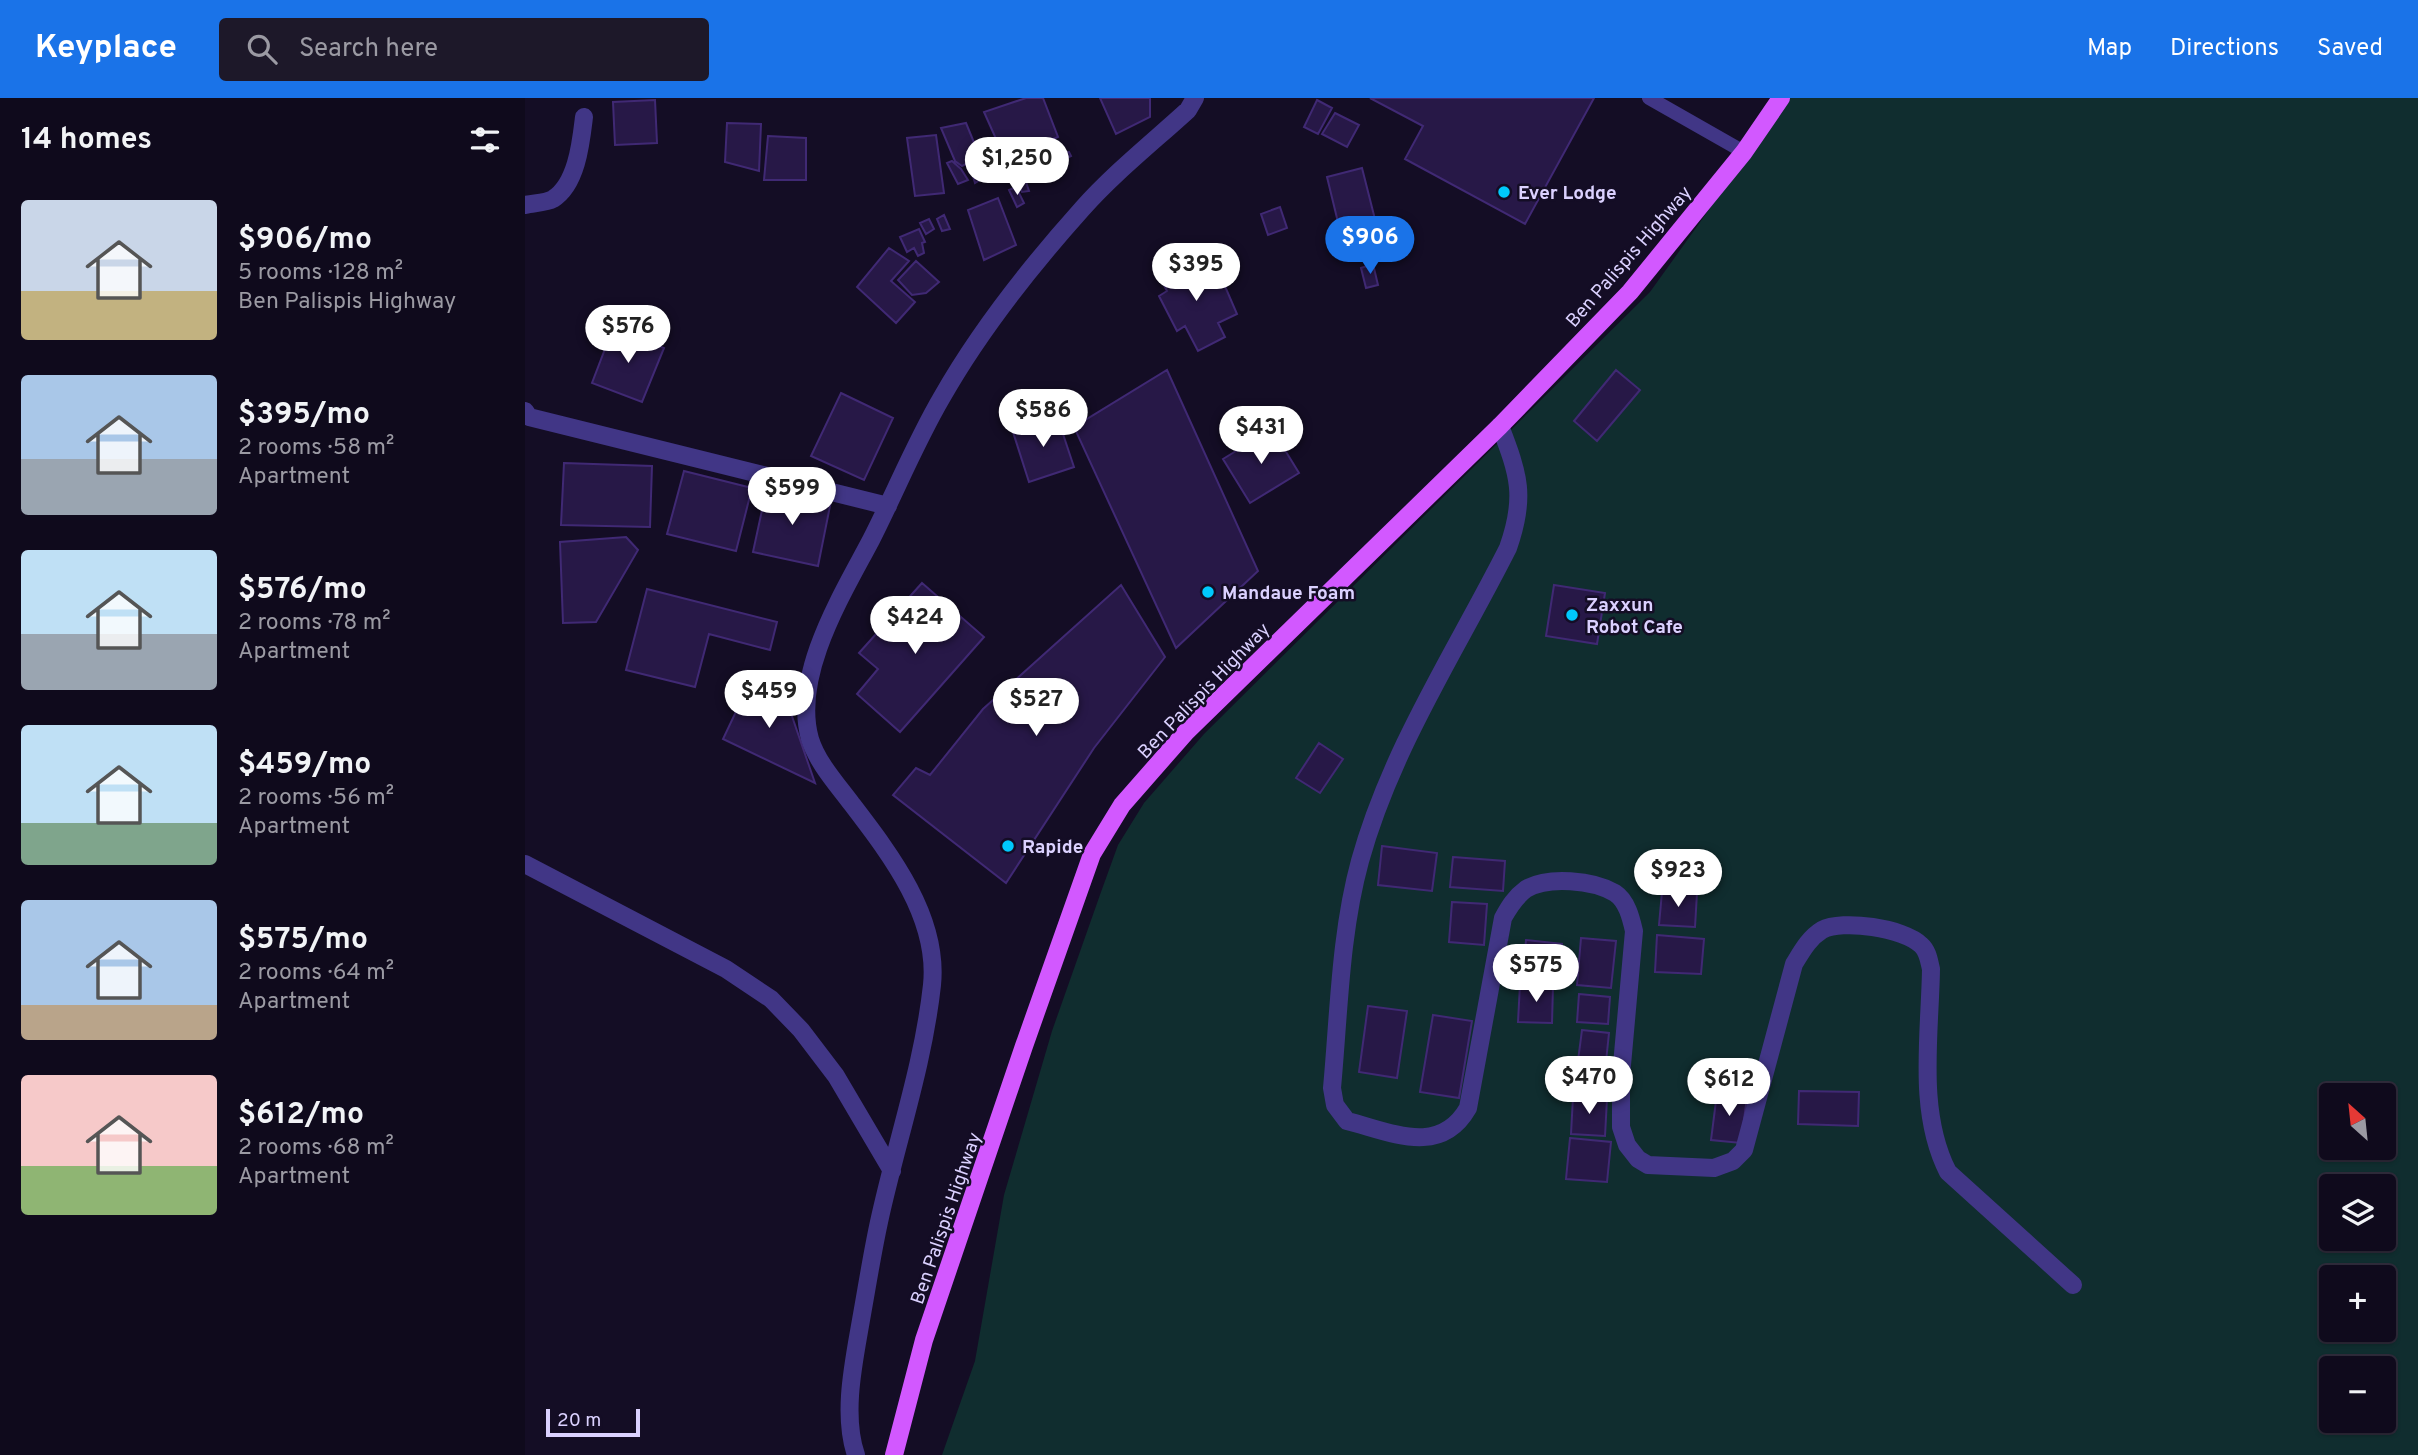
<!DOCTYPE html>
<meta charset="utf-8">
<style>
body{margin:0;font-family:Overpass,sans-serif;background:#1d1829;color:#f1f3f6;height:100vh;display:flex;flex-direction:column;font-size:26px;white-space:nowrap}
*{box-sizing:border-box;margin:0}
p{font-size:23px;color:#9b9aa3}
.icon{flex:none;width:38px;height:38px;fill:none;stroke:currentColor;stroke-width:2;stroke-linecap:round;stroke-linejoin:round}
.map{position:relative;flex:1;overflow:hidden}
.side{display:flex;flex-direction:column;background:#0f0a1c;width:525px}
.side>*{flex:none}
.needle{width:46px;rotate:333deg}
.fabs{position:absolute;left:1794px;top:985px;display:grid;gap:14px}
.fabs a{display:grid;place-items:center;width:77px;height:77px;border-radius:7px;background:#0f0a1c;box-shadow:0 2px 5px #0004,0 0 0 2px #2f2b3b;font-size:35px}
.scale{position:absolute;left:21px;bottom:18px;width:94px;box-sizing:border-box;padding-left:7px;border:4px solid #dbd1ff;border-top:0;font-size:19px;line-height:24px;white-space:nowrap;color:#dbd1ff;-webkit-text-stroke:5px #140d25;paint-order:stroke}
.price{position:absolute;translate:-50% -60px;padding:0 16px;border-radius:24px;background:#fff;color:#222;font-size:23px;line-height:46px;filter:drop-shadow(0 2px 4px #0008)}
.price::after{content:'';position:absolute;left:50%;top:42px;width:21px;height:16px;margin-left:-10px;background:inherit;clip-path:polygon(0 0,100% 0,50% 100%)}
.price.selected{background:#1a73e8;color:#fff}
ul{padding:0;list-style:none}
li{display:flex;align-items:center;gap:21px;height:175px;padding:0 21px}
li span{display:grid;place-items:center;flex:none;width:196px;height:140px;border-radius:7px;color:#555}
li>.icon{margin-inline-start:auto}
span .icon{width:84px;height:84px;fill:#fffc;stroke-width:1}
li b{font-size:30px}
h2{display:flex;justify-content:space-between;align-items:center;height:84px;padding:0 21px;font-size:30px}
header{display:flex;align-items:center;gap:42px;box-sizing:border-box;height:98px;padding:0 35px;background:#1a73e8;color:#fff}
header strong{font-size:33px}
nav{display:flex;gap:38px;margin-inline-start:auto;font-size:24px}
.search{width:490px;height:63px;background:#1d1829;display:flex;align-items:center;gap:18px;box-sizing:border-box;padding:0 24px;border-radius:7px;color:#9b9aa3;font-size:26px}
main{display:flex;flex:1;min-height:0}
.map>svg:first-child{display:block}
.green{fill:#102d2f;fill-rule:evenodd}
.building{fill:#271847;stroke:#402974;stroke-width:2}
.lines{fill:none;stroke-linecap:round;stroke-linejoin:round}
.service{stroke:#413686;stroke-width:14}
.minor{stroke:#413686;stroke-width:18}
.primary{stroke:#d258ff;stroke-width:18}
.poi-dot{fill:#00c9fc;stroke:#140d25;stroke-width:2.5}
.labels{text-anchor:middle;stroke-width:5;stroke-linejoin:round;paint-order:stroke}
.poi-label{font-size:19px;font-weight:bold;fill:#dbd1ff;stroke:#140d25;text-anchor:start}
.street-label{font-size:19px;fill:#dbd1ff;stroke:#140d25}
</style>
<header>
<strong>Keyplace</strong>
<div class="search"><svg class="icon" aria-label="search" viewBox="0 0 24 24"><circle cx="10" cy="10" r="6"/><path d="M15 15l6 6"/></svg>Search here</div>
<nav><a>Map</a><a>Directions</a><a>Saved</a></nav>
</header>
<main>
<section class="side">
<h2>14 homes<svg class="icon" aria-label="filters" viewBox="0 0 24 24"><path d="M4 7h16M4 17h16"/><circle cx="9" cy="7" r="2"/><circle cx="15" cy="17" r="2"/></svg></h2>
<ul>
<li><span style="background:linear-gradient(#c9d6e8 65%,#c2b280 0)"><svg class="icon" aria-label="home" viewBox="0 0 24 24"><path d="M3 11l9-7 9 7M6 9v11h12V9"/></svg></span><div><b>$906/mo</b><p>5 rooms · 128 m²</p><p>Ben Palispis Highway</p></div></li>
<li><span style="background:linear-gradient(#a9c7e8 60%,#9aa5b1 0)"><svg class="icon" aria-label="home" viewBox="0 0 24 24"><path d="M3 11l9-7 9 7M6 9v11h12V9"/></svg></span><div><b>$395/mo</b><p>2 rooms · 58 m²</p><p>Apartment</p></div></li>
<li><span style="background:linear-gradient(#bfe0f5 60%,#9aa5b1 0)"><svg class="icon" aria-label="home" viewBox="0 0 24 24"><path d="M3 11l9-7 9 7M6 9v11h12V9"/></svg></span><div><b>$576/mo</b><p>2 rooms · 78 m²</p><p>Apartment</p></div></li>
<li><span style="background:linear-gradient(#bfe0f5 70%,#7fa58c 0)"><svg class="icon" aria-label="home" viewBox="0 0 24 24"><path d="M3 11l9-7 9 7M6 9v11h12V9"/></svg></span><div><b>$459/mo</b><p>2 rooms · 56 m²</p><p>Apartment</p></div></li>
<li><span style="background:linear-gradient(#a9c7e8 75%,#b9a48a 0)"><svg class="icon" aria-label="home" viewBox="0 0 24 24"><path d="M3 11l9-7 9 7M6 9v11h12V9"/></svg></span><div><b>$575/mo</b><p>2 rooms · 64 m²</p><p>Apartment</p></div></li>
<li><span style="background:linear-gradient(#f6c9c9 65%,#8fb573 0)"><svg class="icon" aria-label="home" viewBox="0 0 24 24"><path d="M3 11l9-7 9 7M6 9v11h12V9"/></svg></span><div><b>$612/mo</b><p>2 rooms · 68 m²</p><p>Apartment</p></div></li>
</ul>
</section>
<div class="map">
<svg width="1893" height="1357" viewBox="0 0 1893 1357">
<rect width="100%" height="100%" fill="#140d25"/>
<path class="green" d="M1264,0h629v1357h-1476l33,-94 29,-166 48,-164 49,-139 17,-47 26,-42 60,-69 446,-442zM1806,998h52v52h-52zM1806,1088h52v53h-52zM1806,1180h52v52h-52zM1806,1270h52v53h-52z"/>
<path class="building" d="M501,0h17l15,39 -53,22 -21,-47z
M575,0h50v19l-34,17z
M845,0h224l-69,126 -120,-65 18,-33z
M130,2l2,43 -42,2 -2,-43z
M792,2l15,8 -14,26 -14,-7z
M810,15l24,12 -12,22 -25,-13z
M202,25l34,1 -2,47 -34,-9z
M441,25l14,34 -18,9 -7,-5 -14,-33z
M411,37l8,58 -29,3 -8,-58z
M243,38l38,2v42h-42z
M531,54l3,4 10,-4 2,4 -22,11 3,4 -26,11 3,9 -7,1 -9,-17z
M463,57l6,8 -7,5 3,6 -15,9 -5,-17z
M427,63l9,8 7,11 -10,4 -11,-21z
M837,70l18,71 -36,8 -17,-70z
M491,89l8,16 -7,4 -8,-17z
M473,100l18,47 -32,15 -16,-50z
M755,109l7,21 -19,7 -7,-21z
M419,117l6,14 -8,2 -5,-12z
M404,121l5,10 -8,5 -6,-11z
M394,131l6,13 -3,1 2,10 -6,3 -4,-8 -7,4 -7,-15z
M364,150l20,13 -18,20 24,21 -19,21 -39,-36z
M671,157l12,27 13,-5 16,37 -19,9 7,14 -27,14 -13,-25 -8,5 -18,-35 8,-5 -9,-17 18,-10 6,9 8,-5 -4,-7z
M391,163l23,21 -13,11 -14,2 -14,-15z
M848,166l5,21 -12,3 -5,-20z
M88,230l51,20 -22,54 -50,-19z
M642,272l91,201 -82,77 -102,-221z
M1091,272l24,20 -43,51 -23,-20z
M316,295l52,25 -29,62 -53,-24z
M532,318l17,51 -45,15 -16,-50z
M747,331l27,44 -49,30 -27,-44z
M39,365l88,3 -2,61 -89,-2z
M159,373l68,17 -16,63 -69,-17z
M242,389l64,14 -13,65 -65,-14z
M101,439l12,13 -42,72 -33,1 -3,-81z
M397,485l62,54 -84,95 -43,-38 21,-25 -19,-16z
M596,487l44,72 -71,91 -88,135 -113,-88 23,-27 14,7 53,-66z
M1029,487l51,8 -8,51 -51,-8z
M122,491l130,33 -7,28 -61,-16 -14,53 -69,-17z
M226,582l34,16 30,87 -92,-44z
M794,645l24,16 -23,34 -24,-15z
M857,748l55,7 -5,38 -54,-6z
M928,759l52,4 -2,30 -53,-4z
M1137,794l35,1 -2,34 -36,-2z
M927,804l35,2 -3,41 -35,-3z
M1132,837l47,4 -3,35 -46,-2z
M1056,840l35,3 -5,47 -34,-3z
M1001,842l36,4 -2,33 -37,-3z
M995,886l33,2 -1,37 -34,-1z
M1054,896l31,3 -2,27 -31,-2z
M843,908l39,5 -10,67 -38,-6z
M908,917l39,6 -13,77 -39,-6z
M1057,932l27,3 -4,38 -28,-3z
M1274,993l60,1 -1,34 -60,-2z
M1192,995l30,4 -6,46 -30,-3z
M1048,999l34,2 -2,37 -34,-2z
M1045,1040l41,4 -4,40 -41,-3z"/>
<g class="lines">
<path class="service" d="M1124,0l95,54"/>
<path class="minor" d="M0,107c8,-2 21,-2 28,-6 24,-15 28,-57 31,-82
M0,313l4,6 359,89
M975,328c19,49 26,71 8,122 -52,103 -117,201 -148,313 -20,73 -21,152 -28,227l3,17 12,16c44,11 93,36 121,-13l35,-190c6,-11 12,-21 23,-29 22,-13 67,-9 89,4 12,8 16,25 19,38l-13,145v51l6,18 11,14 10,6 66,3 19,-7 11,-11 50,-186c8,-13 15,-26 28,-34 20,-11 82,-2 99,15 7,6 8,16 10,24 -1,66 -14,143 17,203l125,113
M0,766l201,105 45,30 30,31 35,46 56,95
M331,1357c-14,-41 -2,-94 5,-135 6,-33 11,-66 18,-98 17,-79 44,-155 53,-237 7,-68 -42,-131 -81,-182 -15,-20 -34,-41 -41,-64 -18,-64 32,-144 61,-199 24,-47 44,-97 71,-143 38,-67 89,-131 140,-188 32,-36 71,-67 106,-99l7,-12"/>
<path class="primary" d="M369,1357l30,-115 100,-294 68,-192 30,-49 64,-73 314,-306 130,-134 114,-140 37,-54"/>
</g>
<g class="poi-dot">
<circle cx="979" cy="94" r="7"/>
<circle cx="683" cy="494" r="7"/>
<circle cx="1047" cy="517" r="7"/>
<circle cx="483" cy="748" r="7"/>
</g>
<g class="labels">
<g class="poi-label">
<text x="993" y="101">Ever Lodge</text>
<text x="697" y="501">Mandaue Foam</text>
<text x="1061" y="513">Zaxxun<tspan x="1061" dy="22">Robot Cafe</tspan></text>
<text x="497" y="755">Rapide</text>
</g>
<g class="street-label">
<text transform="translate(1103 158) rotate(-49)" y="7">Ben Palispis Highway</text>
<text transform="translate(678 592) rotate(-46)" y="7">Ben Palispis Highway</text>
<text transform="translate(420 1120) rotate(-71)" y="7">Ben Palispis Highway</text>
</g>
</g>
</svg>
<div class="fabs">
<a><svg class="needle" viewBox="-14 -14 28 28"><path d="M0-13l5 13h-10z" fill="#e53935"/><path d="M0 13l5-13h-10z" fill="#9b9aa3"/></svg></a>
<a><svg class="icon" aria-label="layers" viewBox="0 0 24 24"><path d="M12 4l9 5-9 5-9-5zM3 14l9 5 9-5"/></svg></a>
<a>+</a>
<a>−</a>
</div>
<div class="scale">20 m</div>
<b class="price" style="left:492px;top:99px">$1,250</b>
<b class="price selected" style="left:845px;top:178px">$906</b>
<b class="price" style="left:671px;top:205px">$395</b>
<b class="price" style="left:103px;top:267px">$576</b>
<b class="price" style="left:518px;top:351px">$586</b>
<b class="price" style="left:736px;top:368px">$431</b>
<b class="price" style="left:267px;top:429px">$599</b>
<b class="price" style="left:390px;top:558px">$424</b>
<b class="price" style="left:244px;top:632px">$459</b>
<b class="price" style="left:511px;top:640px">$527</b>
<b class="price" style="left:1153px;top:811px">$923</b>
<b class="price" style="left:1011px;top:906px">$575</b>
<b class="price" style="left:1064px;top:1018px">$470</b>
<b class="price" style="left:1204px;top:1020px">$612</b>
</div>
</main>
